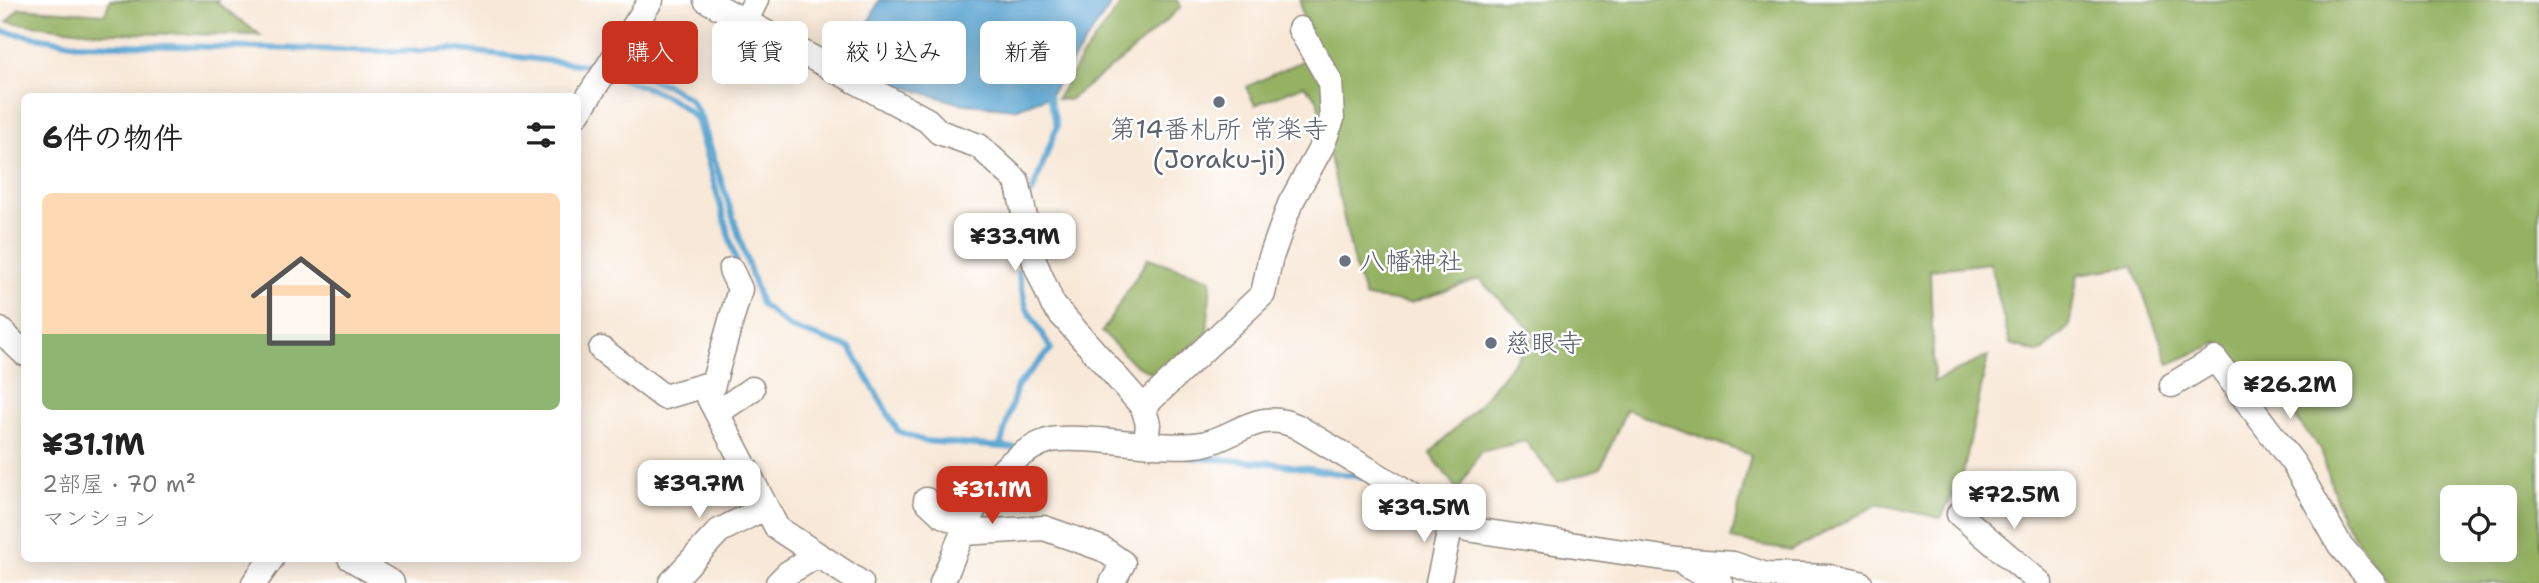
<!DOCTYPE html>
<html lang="ja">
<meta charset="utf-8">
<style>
body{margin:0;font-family:"Shantell Sans","Klee One",sans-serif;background:#f2f2f2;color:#222;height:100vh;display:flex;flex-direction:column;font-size:26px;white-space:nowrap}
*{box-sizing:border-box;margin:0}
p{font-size:23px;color:#767676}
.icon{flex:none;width:38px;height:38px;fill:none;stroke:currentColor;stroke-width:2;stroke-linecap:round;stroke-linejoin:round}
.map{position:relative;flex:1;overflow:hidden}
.side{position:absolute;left:21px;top:93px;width:560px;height:469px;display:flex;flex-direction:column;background:#fff;border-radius:10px;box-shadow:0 4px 18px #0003}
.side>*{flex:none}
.hud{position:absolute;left:602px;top:21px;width:665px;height:63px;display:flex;gap:14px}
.buttons{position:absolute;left:2440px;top:485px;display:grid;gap:14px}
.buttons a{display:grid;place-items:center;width:77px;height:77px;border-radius:10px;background:#fff;box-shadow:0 4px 18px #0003;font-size:35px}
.price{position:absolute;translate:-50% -60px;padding:0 16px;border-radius:14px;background:#fff;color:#222;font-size:23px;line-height:46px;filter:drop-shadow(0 2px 4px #0008)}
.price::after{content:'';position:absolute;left:50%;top:42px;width:21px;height:16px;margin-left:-10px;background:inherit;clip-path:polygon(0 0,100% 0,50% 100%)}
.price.on{background:#c8321e;color:#fff}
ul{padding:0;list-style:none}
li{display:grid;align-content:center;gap:14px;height:371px;padding:0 21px}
li span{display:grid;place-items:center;height:217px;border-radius:10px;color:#555}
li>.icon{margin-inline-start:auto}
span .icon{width:126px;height:126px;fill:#fffc;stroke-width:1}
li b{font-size:30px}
h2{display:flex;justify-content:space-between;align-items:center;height:84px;padding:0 21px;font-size:30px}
.chip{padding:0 24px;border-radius:10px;background:#fff;box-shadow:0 4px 18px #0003;font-size:24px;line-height:63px}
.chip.on{background:#c8321e;color:#fff}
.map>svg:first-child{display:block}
.forest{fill:#95b264;stroke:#606e48;stroke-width:2;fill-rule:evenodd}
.water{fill:#5aa5d2;stroke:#42687e;stroke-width:2}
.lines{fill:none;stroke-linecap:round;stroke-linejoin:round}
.stream{stroke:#5aa5d2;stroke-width:6}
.minor-casing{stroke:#928a81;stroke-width:27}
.minor{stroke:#fff;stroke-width:24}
.worship-dot{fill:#6b7280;stroke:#fff;stroke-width:2.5}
.labels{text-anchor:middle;stroke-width:5;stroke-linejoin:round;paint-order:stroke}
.worship-label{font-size:26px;fill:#5b616d;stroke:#fff;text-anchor:start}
</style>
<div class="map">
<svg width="2539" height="583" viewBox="0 0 2539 583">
<rect width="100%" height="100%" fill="#fff"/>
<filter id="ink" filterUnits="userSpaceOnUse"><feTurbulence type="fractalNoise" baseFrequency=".0143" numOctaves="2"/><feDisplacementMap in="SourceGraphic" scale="14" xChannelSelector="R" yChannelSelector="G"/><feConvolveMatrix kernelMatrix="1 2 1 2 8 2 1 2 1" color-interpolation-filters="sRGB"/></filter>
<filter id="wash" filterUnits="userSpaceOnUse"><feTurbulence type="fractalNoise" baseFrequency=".00686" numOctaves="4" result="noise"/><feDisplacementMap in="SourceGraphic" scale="28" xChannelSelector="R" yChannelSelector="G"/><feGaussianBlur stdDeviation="1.57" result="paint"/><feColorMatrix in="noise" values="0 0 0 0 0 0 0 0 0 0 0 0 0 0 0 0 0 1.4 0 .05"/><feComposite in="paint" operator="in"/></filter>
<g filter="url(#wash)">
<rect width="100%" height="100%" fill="#f8e8d7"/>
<path class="forest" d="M110,0h108l-2,2 44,33 -159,-2 -94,-11 12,-14 86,6z
M1124,0h53l4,7 -56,50 -56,43 -12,-1 24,-41z
M1300,0h1239v583h-151l-46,-64 -21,-69 -31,-39 -72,-68 -49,21 -36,-98 -55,8 -9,53 -30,26 -29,-9 -20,-81 -60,7 4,112 54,-26 -25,118 -22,44 -63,-14 -87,47 -60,-12 20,-84 -125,-45 -25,58 -43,14 -33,-41 -45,11 -22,39 -28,-38 48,-47 58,-71 -57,-56 -68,24 -46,-6 -10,-29 -38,-169 -13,-14 -49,20 -9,-18 63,-29zM2452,497h52v53h-52z
M1148,258l63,21 -4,55 -51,41 -21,-10 -33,-33z"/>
<path class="water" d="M879,0h235l-65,96 -34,13 -57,-6 -69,-21 -32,-34z"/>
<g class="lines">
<path class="stream" d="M0,31l77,13 318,7 57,-2 149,18
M616,68l51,17 23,14 11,19 60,186 28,23 61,21 48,83 26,10 92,7
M609,75c33,11 63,18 87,44l40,142
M1032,193l25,-67 -8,-30
M1000,447l17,-61 34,-37 -25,-42 -8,-35
M1188,457l83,6 90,14"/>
</g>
</g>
<g filter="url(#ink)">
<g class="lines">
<defs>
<path id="minor" d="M706,0l221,120 12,12 40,14 38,35 18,82 18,42 90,102 5,17 -2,19
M745,22l11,-22
M578,113l73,-113
M731,270l9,19 -31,109 68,130 84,55
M0,330l24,23
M601,349l63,48 49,-14
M2172,385l43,-26 79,105 46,81 33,38
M1143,407l120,-113 7,-34 20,-56 32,-58 10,-27 -2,-38 -30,-52
M717,413l35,-24
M926,500l16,15 25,11
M1959,514l81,69
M963,533l81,-5 59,21 20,14 -11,20
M350,558l42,25
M1687,566l34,17
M254,583l18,-25
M671,583l48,-52 47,-24
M778,583l10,-10 30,-18
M942,583c22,-51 33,-96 80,-129 13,-8 24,-15 39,-15 44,-2 90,10 134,6 37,-3 61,-38 101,-19l171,103 210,31 56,4 33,11 64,2 30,6
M1438,583l14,-63"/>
</defs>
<use href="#minor" class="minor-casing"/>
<use href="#minor" class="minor"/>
</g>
</g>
<g class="worship-dot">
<circle cx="1219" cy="102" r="7"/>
<circle cx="1345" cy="261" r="7"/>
<circle cx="1491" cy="343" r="7"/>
</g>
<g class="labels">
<g class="worship-label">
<text x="1219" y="138" text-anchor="middle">第14番札所 常楽寺<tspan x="1219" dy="30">(Joraku-ji)</tspan></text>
<text x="1359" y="270">八幡神社</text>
<text x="1505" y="352">慈眼寺</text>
</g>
</g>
</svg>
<div class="buttons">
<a><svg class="icon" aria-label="locate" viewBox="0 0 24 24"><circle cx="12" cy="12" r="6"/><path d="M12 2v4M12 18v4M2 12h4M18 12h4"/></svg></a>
</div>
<b class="price" style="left:1015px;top:273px">¥33.9M</b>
<b class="price" style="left:2290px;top:421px">¥26.2M</b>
<b class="price" style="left:699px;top:520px">¥39.7M</b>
<b class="price on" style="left:992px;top:526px">¥31.1M</b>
<b class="price" style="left:2014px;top:531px">¥72.5M</b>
<b class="price" style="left:1424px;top:544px">¥39.5M</b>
<div class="hud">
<a class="chip on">購入</a>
<a class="chip">賃貸</a>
<a class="chip">絞り込み</a>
<a class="chip">新着</a>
</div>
<section class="side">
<h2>6件の物件<svg class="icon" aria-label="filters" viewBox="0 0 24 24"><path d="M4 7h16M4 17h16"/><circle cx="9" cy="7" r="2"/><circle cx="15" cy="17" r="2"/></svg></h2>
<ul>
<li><span style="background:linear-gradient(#ffd9b3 65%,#8fb573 0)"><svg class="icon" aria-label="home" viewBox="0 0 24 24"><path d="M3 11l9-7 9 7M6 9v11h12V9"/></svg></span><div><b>¥31.1M</b><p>2部屋 · 70 m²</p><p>マンション</p></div></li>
</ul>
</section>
</div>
